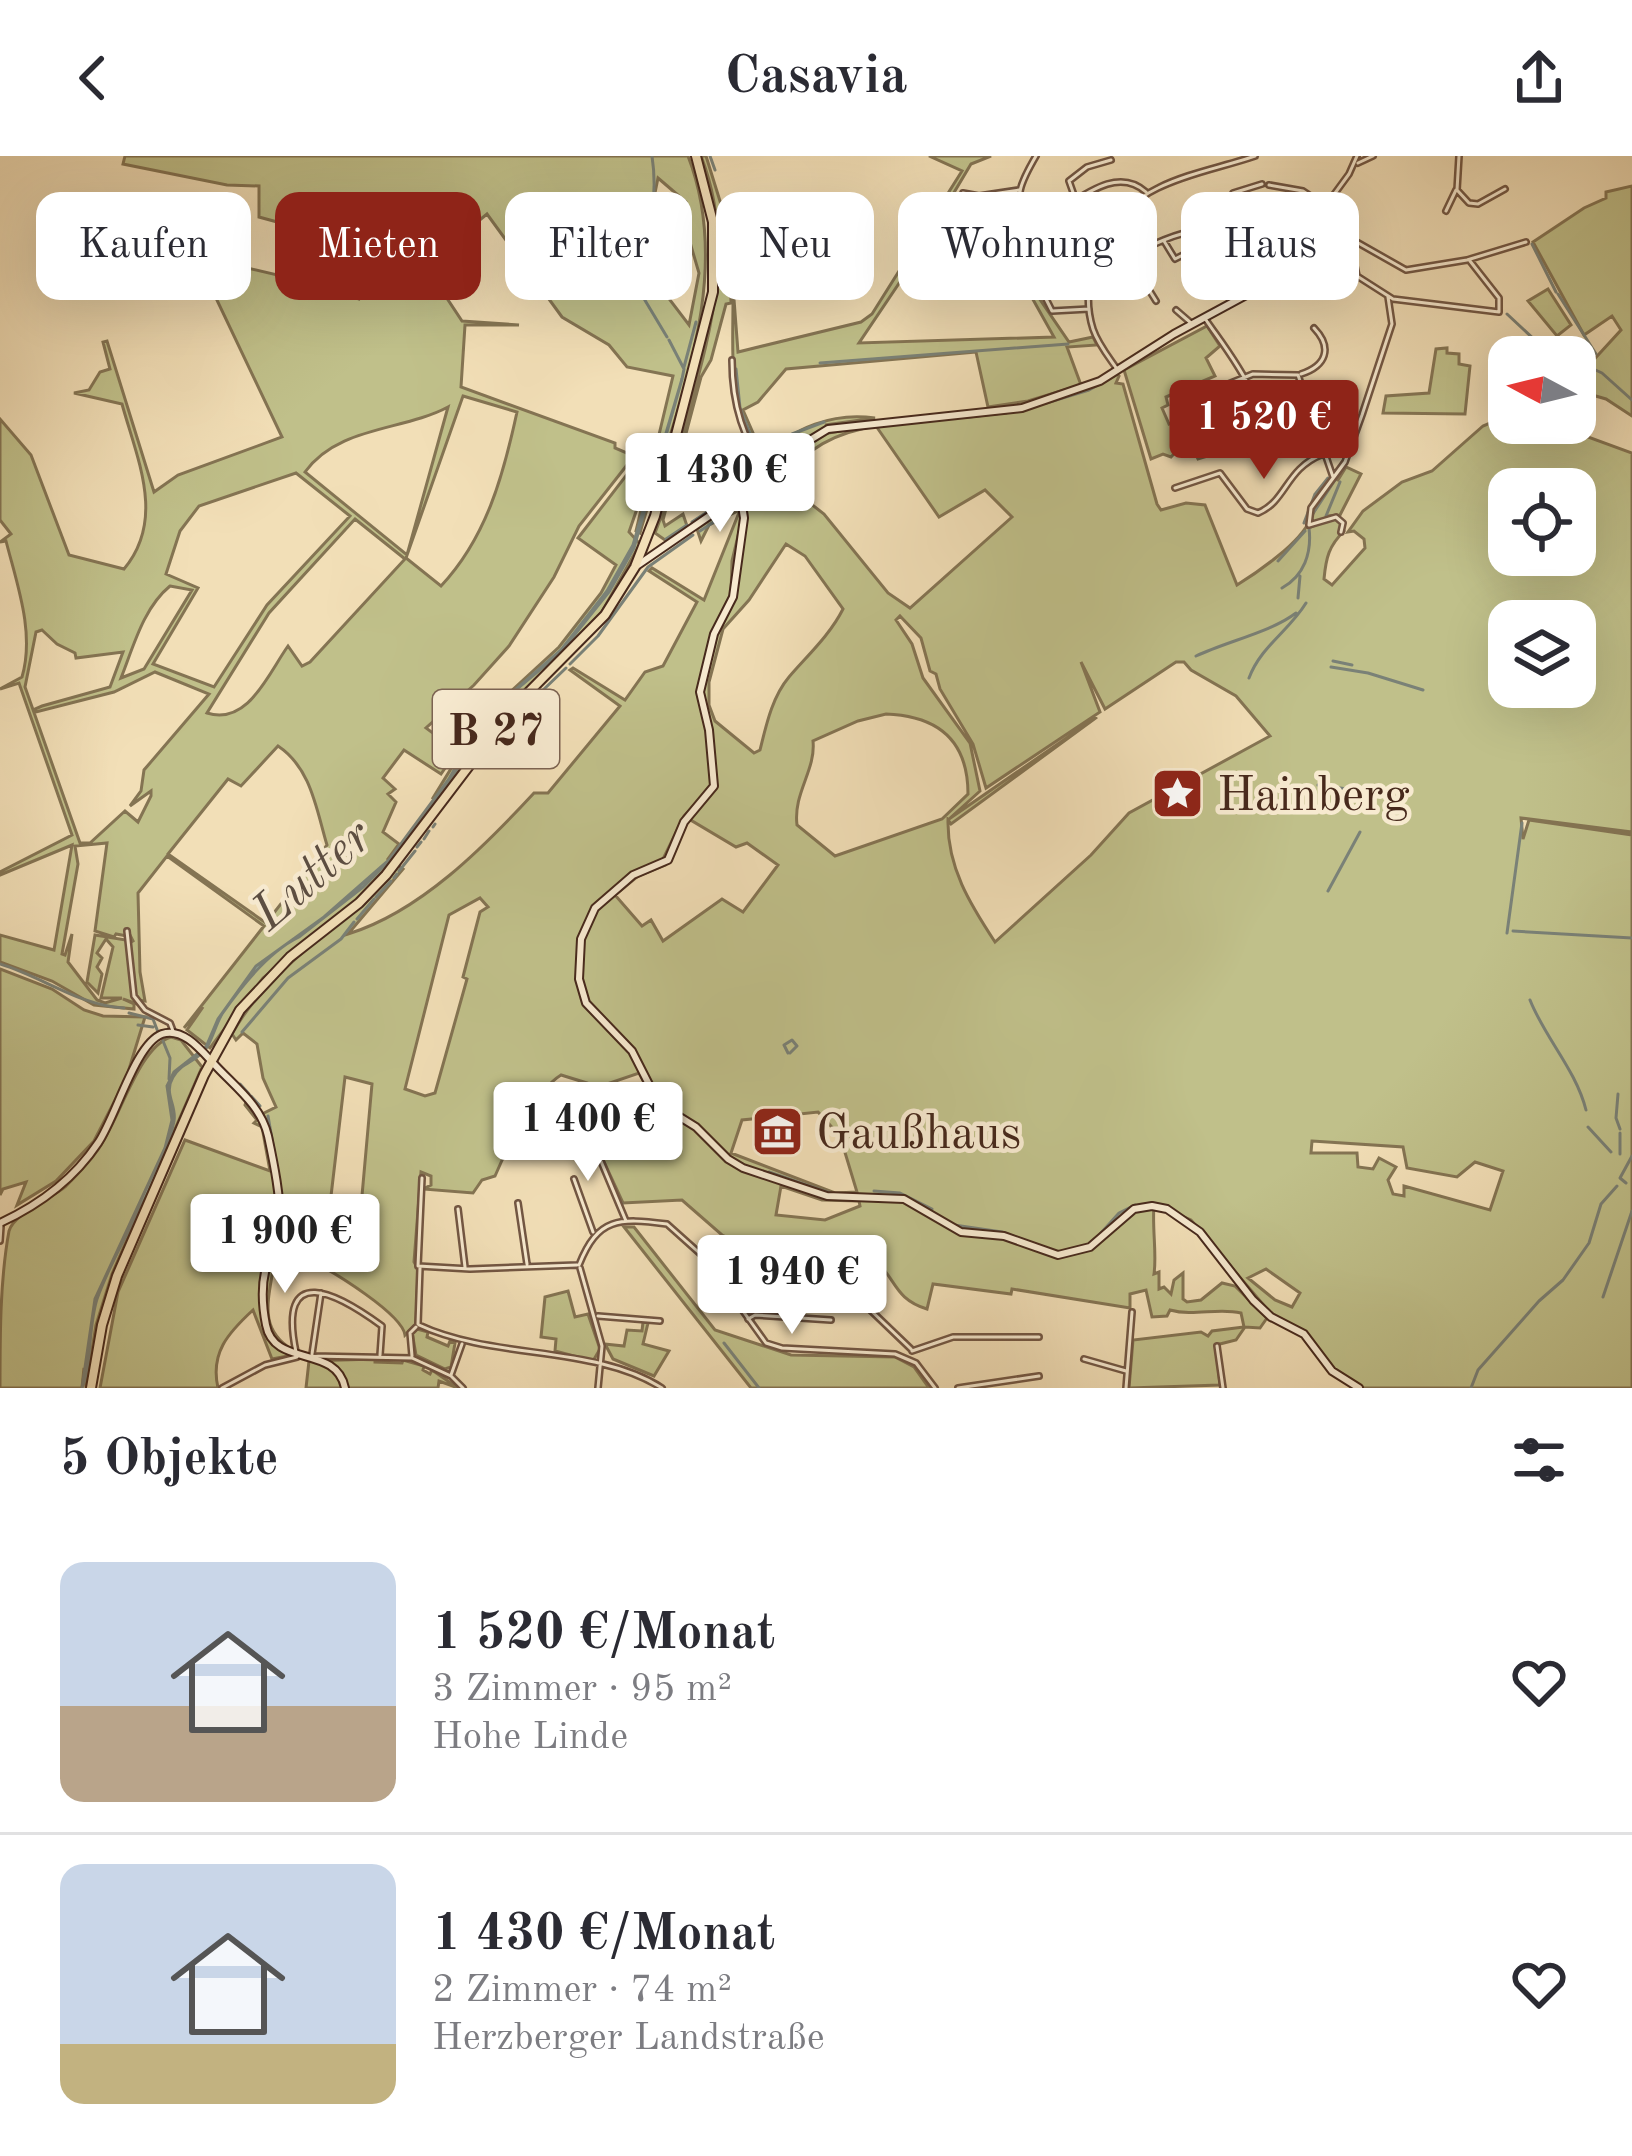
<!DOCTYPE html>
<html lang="de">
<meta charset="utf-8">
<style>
body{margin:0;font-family:"Old Standard TT",serif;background:#f7f7f7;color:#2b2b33;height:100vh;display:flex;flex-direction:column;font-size:45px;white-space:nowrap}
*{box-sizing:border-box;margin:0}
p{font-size:39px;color:#7c7c81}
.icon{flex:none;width:66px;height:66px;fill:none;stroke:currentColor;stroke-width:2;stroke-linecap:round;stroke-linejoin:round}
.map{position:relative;height:1232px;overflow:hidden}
.panel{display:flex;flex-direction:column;background:#fff;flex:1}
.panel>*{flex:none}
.banner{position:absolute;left:36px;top:36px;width:1560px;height:108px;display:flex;gap:24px}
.needle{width:78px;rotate:277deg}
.fabs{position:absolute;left:1488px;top:180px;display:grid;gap:24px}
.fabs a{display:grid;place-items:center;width:108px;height:108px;border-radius:24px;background:#fff;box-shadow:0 12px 48px #0002;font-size:60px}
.price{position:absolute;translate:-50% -102px;padding:0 27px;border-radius:12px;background:#fff;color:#222;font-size:39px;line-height:78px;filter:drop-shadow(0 3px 6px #0008)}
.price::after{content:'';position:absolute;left:50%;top:72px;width:36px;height:27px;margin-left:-18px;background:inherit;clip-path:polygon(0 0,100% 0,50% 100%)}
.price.on{background:#8f2418;color:#fff}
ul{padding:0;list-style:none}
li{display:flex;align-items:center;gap:36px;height:300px;padding:0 60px}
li+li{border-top:3px solid #e1e1e2}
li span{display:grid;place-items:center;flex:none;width:336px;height:240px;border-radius:24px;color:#555}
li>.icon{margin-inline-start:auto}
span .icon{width:144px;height:144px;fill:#fffc;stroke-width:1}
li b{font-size:51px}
h2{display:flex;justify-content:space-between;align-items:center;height:144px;padding:0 60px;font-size:51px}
.chip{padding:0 42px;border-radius:24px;background:#fff;box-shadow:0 12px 48px #0002;font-size:42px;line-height:108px}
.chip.on{background:#8f2418;color:#fff}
header{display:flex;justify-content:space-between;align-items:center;height:156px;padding:0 60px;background:#fff;font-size:54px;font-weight:800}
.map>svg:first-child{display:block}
.green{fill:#c0c08a;stroke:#847453;stroke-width:3;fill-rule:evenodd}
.water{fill:#9cbcb3;stroke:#7a8177;stroke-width:3}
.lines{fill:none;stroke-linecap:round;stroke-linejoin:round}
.stream{stroke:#7a8177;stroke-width:3}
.street-casing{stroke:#725643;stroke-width:8}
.secondary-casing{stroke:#47291c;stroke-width:10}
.primary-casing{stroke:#47291c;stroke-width:12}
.street{stroke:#f7ead0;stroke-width:3}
.secondary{stroke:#f7ead0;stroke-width:6}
.primary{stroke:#f2dfb7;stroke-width:8}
.labels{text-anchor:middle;stroke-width:9;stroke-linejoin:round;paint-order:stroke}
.shield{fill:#f7ead0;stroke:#7c6352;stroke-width:3}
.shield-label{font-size:45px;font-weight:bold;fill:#47291c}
.poi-label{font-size:48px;fill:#47291c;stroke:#f7ead0;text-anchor:start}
.water-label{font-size:51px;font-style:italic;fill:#5c4e42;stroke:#f7ead0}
</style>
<header><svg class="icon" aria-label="back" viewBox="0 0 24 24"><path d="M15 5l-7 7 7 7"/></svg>Casavia<svg class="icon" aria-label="share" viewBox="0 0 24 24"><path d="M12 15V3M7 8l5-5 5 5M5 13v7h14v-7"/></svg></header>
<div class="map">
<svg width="1632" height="1232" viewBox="0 0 1632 1232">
<rect width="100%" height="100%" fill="#f2dfb7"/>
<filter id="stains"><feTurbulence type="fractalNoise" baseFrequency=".00167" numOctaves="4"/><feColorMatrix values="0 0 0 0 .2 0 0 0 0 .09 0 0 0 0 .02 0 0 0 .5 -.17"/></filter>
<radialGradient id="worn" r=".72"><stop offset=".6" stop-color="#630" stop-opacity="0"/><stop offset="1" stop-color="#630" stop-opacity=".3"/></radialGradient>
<path class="green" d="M125,0h563c48,124 -14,256 -48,377l-4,-2 37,-155 -46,-9 -18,-22 -47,-28 -75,-103 -62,51 37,56 57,4h-54l-4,62 154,56v5l33,14 -21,3 -48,61 -25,51 -45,69 -35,39 -48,43 31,23 -16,23 -37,-24 -21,28 12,11 -7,5 8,8 -13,30 16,12 -11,15 4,3 -37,40 -92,76 -53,70 -23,-18 16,-23 -19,21 80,-102 -97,-70 -29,37 2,79 5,29 -9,-1 1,4 -14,-5 11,5v5l-40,-4 -42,-24 -52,-19v-27l54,15 18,-105 -72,30v-3l72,-37 -53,-152 -19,6 22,-12c13,-44 -5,-93 -16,-136l-6,1 11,-8 -11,-14v-101l31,36 38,100 55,14c42,-50 13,-110 -2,-165l-48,-11 15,-3 11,-18 10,-3 -7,-27 4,-1 47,151 24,-17 104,-38 -86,-181 137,32 6,8 3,-4 17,7 13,-25 -7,-28 -106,-29v-31l-32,-1 -104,-21zM658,22l28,24 -2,20 15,51 -10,52 -48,-63zM463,240l54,16c-14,65 -31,126 -76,174l-35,-28zM448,251l-41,148 -102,-83c33,-46 98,-41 143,-65zM296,317l54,43 -83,89 -53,82 -61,-23 45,-76 -32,-14 14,-43 19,-25zM355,363l50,40 -95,103 -8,4 -14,-20c-20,28 -40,80 -81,67l62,-100zM170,430l22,4 -48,79 -23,9c12,-30 22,-70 49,-92zM42,474l15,14 18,9 1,5 47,-6 -13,35 -68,19 -7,3 1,3 78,-20 41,-20 54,22 -65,76 -3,21 -11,15 21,-15v5l-13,26 -13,-11 -35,32h-10l-55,-156 11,-55zM278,590c33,22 38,62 49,99l-61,78 -98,-69 60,-75 13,7zM107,687l-12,88 19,6 2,-3 11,2 1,-5 5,10 -5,3 -2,-4 -31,-5 -8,47 11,11 4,-19 -5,-7 5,-9 -5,-5 9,-14 7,8 -12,51h21l-17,5 -8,-3 -29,-38 4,-28 -7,21 -3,-1 16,-90 -3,-18z
M701,0h5l23,74 2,73 -5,1 -15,56 -10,17 -38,143 2,6 18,-12 5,15 -23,11 -10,-7 10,-27c2,-24 12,-49 18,-73 25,-94 55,-182 18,-277z
M929,0h62l-20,8 -50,84 25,8 2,5 43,-4 -3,-20 32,-8 -16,27 7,1 58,85 24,-5 4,8 -30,2 14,38 -53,16 -40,6 -12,-55 -190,17 -28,33 -15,8 21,48c29,-31 70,-46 111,-40l-50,7 5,1 -27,14 -26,28 -9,1c-44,-46 -34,-125 -35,-183l5,66 123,-30 11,-8 90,-143zM1002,108l15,7 37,66 -195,6 49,-73z
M1632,30v230l-26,-17 -31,-9v-21l14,-4 32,-35 -9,-14 -28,19 -51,-93 51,-34 22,-10v-6z
M1272,58h8l-25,28 26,-27 -12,15 29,14 -18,25 -30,-25z
M1548,133l23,36 -14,11 -29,-35z
M1207,170l13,20 -14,12 9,18 -49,21 2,8 -6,3 7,16 9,-4 -3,-7 37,-13 -1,-7 14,-6 2,3 14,-10 5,8 -20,9 11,24 -9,4 12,21 -42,13 -6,-13 -8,-3 -13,14 -8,-3 -12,5 -27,-89z
M1447,192v5l12,1v10l11,2 -5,48 -82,-1 3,-17 43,-3 7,-44z
M1499,200l10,2 -5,57 5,-2v10h41l82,30v379l-111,-14 2,21 6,-19 103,15v553h-268l-34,-22 -27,-36 -30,-14 -82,-96 -37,-16c-2,25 3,50 0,70l5,-2v17l5,-2 7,7 3,-14 9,-7v26l4,3 14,-2 21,-17 13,3 32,32 -7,10 -15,-1 -9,13 -20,5 4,40 -91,3 4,-48 68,-8 7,4 4,-5 32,-4 -3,-14c-24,-6 -46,4 -71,-3l-3,6 -15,1 -6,-27 -16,4v14l-118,-19 -1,5 -78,-10 -6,25c-35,-11 -30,-32 -55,-51l-135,5 6,-18 -21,-10 -40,-35 -59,3 -25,-54 -11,-66 -26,-8c-26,16 -54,73 -66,101l-13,4 -9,13 -50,-4 8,-4v-9l-10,-4 -7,90 4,7 -2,55 -11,11c-3,-21 -71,-63 -92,-73 -14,-6 -26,-4 -39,1 -5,36 -17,66 19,87 -33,-10 -29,-49 -27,-77 -13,26 -5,72 27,82l-21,4 -19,-49c-25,23 -43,43 -35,78h-118l18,-96 67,-152 85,31 -8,-44 -8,-4 3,-3 -12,-15 1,-3 12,14 18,-9 -13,-29 -6,-34 -14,-11 -7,7 -4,-6c39,-71 115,-108 165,-169l6,4 -55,65c72,-22 136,-87 186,-141h14l72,-87 -50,-36 3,-2 52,32 20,-28 18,-6 34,-64 -48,-31 3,-3 52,32 36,-90 -31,15 -8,16 -4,-12 37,-25 6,2 3,9 -11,46 -1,33 -20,41 -13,58 9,39 4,55 -27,29 -22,45 3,4 -27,11 -23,19 27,31 9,-6 12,21 59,-42 21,13 35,-47 -31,-22 -11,4 -47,-28 28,-33 -14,-94 13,-57 18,-35 13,-84 -1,-13 29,-20 16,-25 32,-24 80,-14 103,-7 73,-21 37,-19 3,3 -3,7 7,1 34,120 4,6 25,-7 19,2 32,80c21,-13 63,-42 73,-65 7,-16 13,-27 25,-41l3,1 8,-13 15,7 -21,41 -13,1 12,4 5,11c-15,15 -18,26 -20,48l8,6 33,-37 -1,-9 -10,-8 -6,1 15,-21 39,-29 30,-11 51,-45 12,-5 -3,-2zM876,270l63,91 46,-27 27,27 -102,91 -22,-15 -64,-79 -44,-34c29,-32 53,-47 96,-54zM1509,333h66v66h-66zM786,388l19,12 38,53c-13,26 -36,47 -54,68 -17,20 -23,49 -29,73l-6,3 -39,-32 -6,-16v-23l14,-53 26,-29zM900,460l21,22 9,33 6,3 4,15 33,55 13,44 114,-76 -19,-50 24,47 71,-47h8l7,8 45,26 34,40 -141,77 -38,42 -96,87c-25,-38 -48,-75 -47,-122l3,4 146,-107 -148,102 31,-28 -10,-48 -47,-65 -11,-34 -16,-24zM1509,465h66v66h-66zM886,558c52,2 82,26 82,80l-26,25 -107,37 -38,-31c-4,-32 19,-55 16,-84l45,-20zM480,742l8,9 -8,5 -17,65 4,2 -32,114 -10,3 -20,-7 44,-174zM639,917l19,35 19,16 -24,7 -4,-11 -23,6 -3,-11 -21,6 -4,-34zM345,921l27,7 -12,134 -12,26h-9l-16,-17 6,-14zM818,956l22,24 17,56 -22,1 -104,-40 11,-33zM1312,985l91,6 4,21 50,9 18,-15 28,9 -13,39 -86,-24v10l-11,-2 -5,-14 8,-13 -17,-9 -6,11 -15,-2 -1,-14h-46zM781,1030l41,14 37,1 1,5 -35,14 -49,-5zM1266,1113l34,24 -8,14 -17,-7 -27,-22z
M635,308l15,7 -21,61 11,12 -41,73 -90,89 -72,94 -4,-2 49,-80 77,-71 42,-54 15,-28 -38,-27z
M0,813l52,20 32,21 19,6 42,1 -19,62 -32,62 -38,40 -39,24 9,-23 -23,7 -3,6z
M171,881l10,3 21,27 -90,207 -16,51 -10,63 -2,-20 -2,20h-82c0,-52 0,-108 9,-157 5,-18 42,-32 57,-45 11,-11 22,-22 31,-35 23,-31 41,-104 74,-114z
M624,1071h10l81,103 76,25 104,2 19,10 15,21h-178z
M568,1135l7,26 13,-3 12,35 -7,12 -38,-10 1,-12 -15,-2 4,-40z
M643,1166l5,1 -5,21 26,7 -15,25 -41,-17 -8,-15 19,2 3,-16 15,1z
M417,1173l11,3 -1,5 21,9 2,-5 5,2 -4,24 -6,2 -29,-14 -4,-23z
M375,1203v3l27,1 1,-3 21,6 -1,4 7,4 2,-4 26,18 -19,-7 -1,7h-132l3,-27z"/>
<path class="water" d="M682,223l-48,169 -25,44 -49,61 -67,56 -28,49 -69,96 -33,33 -64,50c-31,15 -57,48 -77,77 -6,10 -9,23 -15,33 -8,14 -27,16 -34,30 -10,17 4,28 1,44 -12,63 -56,118 -77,178 -9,28 -5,64 -15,89l13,-89 70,-151 7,-28 -5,-34 7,-14 32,-25 12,-28 38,-53 68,-49 65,-57 60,-81 34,-61 78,-68 46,-59 26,-46z"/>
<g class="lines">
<path class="stream" d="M652,0c6,39 -1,87 -21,121l36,60
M710,0l5,14
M589,73l17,14 25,34
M1532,88l24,48
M1558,138l38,60
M1507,158l46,43
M669,184l15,29 -2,10
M820,207l248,-19
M684,211l12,-45
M736,213l4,39 18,46 6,4
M1575,215l14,-4 13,6 30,27
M1046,247l43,-13 27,-15
M969,261l50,-6
M763,305l29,-27 32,-12
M778,323l25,-31
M1316,337l12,-15
M746,346l27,-18
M1312,359l23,-35
M1326,360l14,-34
M692,366l26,-17
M1304,367l11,-29
M700,375l38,-25
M666,383l21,-14
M1278,405l27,-30
M1282,432c22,-12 30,-35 27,-60l11,-5
M1298,442l2,-22
M1196,500c32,-15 75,-24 100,-43
M1333,505l19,4
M570,508l28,-28 50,-69 45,-32
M1331,511l37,6 55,17
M1249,522c12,-32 40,-47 57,-75
M488,598l28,-38 50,-48
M1318,629l66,9
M433,671l2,-3
M424,683l5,-8
M417,691l4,-5
M399,715l16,-20
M394,722l3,-4
M1328,735l32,-59
M376,741l15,-16
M357,763l17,-20
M1513,775l119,7
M1507,777l15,-110
M0,808c43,13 80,42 124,44
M1530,844c15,38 46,70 56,110
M129,857l24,6 5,13
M138,869l15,2
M242,876l46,-54 53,-39 13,-17
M163,885l7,17 -1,21
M788,897l-4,-8 8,-5 5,6 -7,7
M240,928l9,10
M1618,938l-2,24 4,11
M251,940l9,10
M268,960l9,52
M1588,971l23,25
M1620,998v-21
M769,1016l61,21
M1626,1027l-6,-5 12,-22
M874,1035l26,2 32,16
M620,1045l2,3
M282,1046l3,22
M954,1069l48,7 35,13
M1101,1077l18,-20 16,-8
M282,1081l17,12
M1603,1141l29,-86
M724,1187l35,45
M1471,1232l7,-18 61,-69 24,-21 26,-37 12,-39 16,-18"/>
<defs>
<path id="street" d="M1357,0l-8,18 -33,45 90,51 61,-10 59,-18
M1459,0l-2,34 12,13 9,1 27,-15
M1358,7l15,-7
M1269,29l34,6 21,14
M963,37l16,3 40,-6
M1075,42l-6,-17 18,-14 24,-7
M1446,55l10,-21
M1028,68c-17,-25 -6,-44 8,-68
M938,75c29,13 75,2 104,-11 30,-13 71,-58 104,-28
M1221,75l12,-38 29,-9
M1164,85l11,18 12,-6
M1350,85l7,35 36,23 106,13v-14l-29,-37
M1097,105c18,2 29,-3 45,-11 62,-31 84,-25 135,21
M1033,107l12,-6 8,1
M1117,107l10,17 14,-3 15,24
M1089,153l-37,2 -8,-16 15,-55c14,-8 32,-16 49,-9
M1176,154l15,13
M1206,164c24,35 69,88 52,134
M732,204c0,44 11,81 38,116
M1117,213c-9,-13 -19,-25 -24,-40 -17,-54 14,-117 65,-141 30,-15 65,-21 97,-32
M1301,218c25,-8 32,-26 13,-46
M1221,231l32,-13 45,1 35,102
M1175,332l45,-15 27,36 11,4c29,-12 27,-44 65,-59
M1341,376l2,-9 -7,-6 -27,8 2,-17 34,-46 17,-47 30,-91 -4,-27
M127,775l7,65 11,14 25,13 3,8
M590,979l36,86
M422,1022l-4,88 52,3 107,-4
M574,1023l19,53
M518,1047l9,61
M458,1053l7,58
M0,1085l1,-15
M579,1109c19,-48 40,-47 88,-41l38,34 61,85 16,5 113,6 21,9 19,25
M580,1112l22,78 -4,42
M725,1130h72
M861,1145l50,48
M598,1160l62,5
M748,1163l7,-4 76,5
M418,1168l2,-56
M419,1169c75,35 176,20 243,63
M1217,1190l6,42
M912,1195l41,-14h86
M296,1196c-19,-91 41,-59 86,-26l-2,29
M312,1198l9,-61
M313,1200l99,2 39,18 12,12
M412,1200l-2,-23 6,-6
M1084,1203l42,12
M451,1219l11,-31
M222,1232l43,-23 32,-8
M958,1232l81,-12
M1126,1232l6,-76"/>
<path id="secondary" d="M741,343l3,19 -11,79 -19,37 -14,58 9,38 5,56 -30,36 -16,38 -35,15 -38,33 -14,31 -2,40 7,24 46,48 27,53 37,23 32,32 15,9 84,28 77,3 57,33 43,4 54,19 32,-8 44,-38 18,-3 15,3 33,23 53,68 18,17 33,17 28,37 27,17
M638,409l80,-55 43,-22 36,-40 31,-19 194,-21 78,-27 74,-47 100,-54 17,-19 25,-42
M0,1067c39,-18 74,-44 98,-80 18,-26 37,-99 64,-109 21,-7 39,16 52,30 20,22 47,41 54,72 6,28 13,62 12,91 -1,13 -8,23 -12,34 -7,20 -6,44 -2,64 8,43 70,19 79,63"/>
<path id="primary" d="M91,1232l11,-63 15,-49 87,-201 36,-65 50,-53 69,-54 27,-28 127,-167 92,-93 30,-48 20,-51 58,-224v-70l-17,-66"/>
</defs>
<use href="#street" class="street-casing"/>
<use href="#secondary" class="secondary-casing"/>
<use href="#primary" class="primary-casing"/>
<use href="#street" class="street"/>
<use href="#secondary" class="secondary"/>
<use href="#primary" class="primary"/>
</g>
<defs>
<symbol id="sight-square" viewBox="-11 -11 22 22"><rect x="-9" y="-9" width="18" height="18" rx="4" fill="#8f2418" stroke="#f7ead0"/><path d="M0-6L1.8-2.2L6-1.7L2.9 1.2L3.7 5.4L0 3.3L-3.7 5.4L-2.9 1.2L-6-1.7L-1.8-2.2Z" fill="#fff"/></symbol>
<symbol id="museum-square" viewBox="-11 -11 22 22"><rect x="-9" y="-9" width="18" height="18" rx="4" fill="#8f2418" stroke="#f7ead0"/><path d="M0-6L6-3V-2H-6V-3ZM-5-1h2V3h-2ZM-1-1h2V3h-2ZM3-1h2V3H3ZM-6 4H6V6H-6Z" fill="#fff"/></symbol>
</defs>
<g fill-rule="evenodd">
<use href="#sight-square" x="1148" y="608" width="59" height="59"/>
<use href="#museum-square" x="748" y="946" width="59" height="59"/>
</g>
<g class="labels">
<rect class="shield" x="433" y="534" width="126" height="78" rx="9"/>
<g class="shield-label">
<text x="496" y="589">B 27</text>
</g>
<g class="poi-label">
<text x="1217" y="654">Hainberg</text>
<text x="816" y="992">Gaußhaus</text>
</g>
<g class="water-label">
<text transform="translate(310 717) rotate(-41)" y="18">Lutter</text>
</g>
</g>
<rect width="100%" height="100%" filter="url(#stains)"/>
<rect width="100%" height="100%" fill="url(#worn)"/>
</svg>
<div class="fabs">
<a><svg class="needle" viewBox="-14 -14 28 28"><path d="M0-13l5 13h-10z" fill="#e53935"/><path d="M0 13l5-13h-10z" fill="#7c7c81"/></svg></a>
<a><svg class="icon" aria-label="locate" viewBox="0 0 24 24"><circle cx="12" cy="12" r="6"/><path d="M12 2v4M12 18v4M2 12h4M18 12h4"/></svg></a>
<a><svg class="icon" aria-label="layers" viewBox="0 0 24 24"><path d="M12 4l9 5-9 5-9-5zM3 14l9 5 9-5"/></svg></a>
</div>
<b class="price on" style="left:1264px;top:326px">1 520 €</b>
<b class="price" style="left:720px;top:379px">1 430 €</b>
<b class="price" style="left:588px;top:1028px">1 400 €</b>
<b class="price" style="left:285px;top:1140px">1 900 €</b>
<b class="price" style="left:792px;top:1181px">1 940 €</b>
<div class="banner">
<a class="chip">Kaufen</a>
<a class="chip on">Mieten</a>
<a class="chip">Filter</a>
<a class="chip">Neu</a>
<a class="chip">Wohnung</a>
<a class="chip">Haus</a>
</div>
</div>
<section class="panel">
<h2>5 Objekte<svg class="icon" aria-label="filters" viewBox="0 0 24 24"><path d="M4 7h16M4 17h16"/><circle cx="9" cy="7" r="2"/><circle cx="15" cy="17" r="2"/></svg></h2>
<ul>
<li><span style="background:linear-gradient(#c9d6e8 60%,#b9a48a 0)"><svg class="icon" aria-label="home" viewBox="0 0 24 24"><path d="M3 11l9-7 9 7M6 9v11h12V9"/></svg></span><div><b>1 520 €/Monat</b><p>3 Zimmer · 95 m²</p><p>Hohe Linde</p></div><svg class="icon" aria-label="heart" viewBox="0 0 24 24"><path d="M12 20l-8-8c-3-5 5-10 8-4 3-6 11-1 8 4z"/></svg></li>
<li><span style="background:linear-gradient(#c9d6e8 75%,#c2b280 0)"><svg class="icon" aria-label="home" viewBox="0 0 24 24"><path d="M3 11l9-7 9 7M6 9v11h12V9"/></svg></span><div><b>1 430 €/Monat</b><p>2 Zimmer · 74 m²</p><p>Herzberger Landstraße</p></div><svg class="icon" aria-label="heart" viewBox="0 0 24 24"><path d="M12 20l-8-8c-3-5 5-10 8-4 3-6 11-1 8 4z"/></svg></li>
</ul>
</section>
